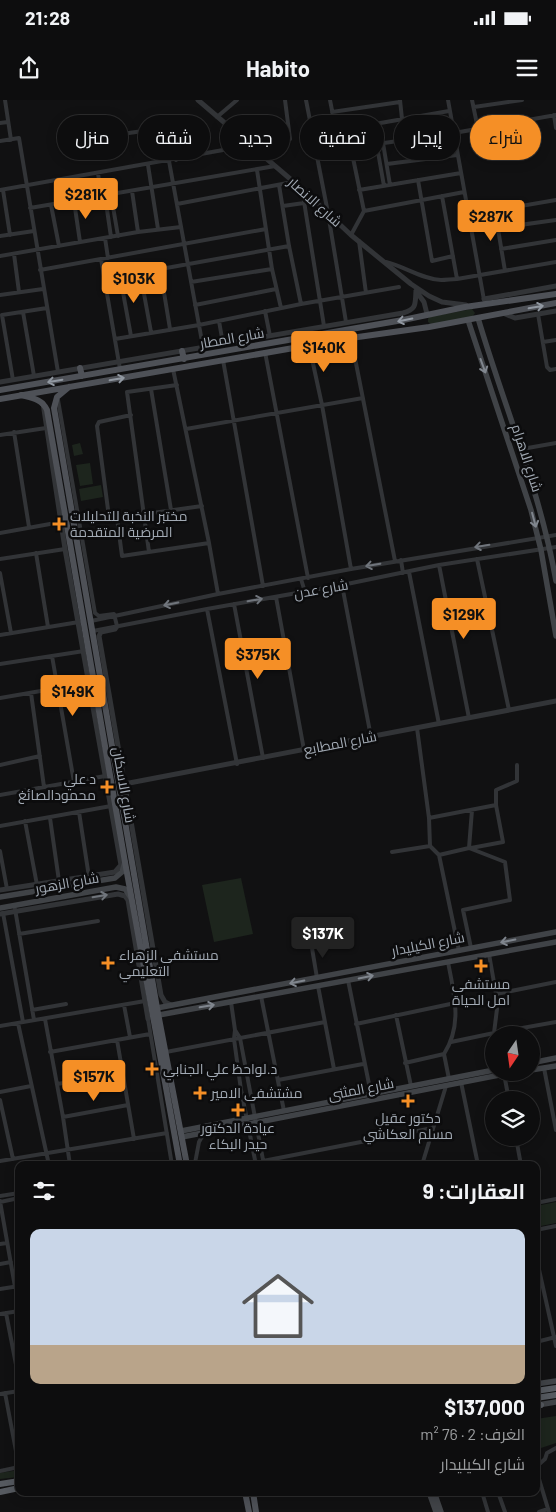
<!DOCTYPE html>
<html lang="ar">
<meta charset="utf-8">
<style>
body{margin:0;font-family:Barlow,Cairo,sans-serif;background:#1b1b1c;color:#f1f3f6;direction:rtl;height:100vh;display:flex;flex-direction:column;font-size:19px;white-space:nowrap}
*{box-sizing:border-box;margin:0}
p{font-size:16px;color:#9a9c9e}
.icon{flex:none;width:28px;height:28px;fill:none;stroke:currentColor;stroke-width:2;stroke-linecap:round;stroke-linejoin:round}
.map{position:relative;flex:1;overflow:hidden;direction:ltr}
.sheet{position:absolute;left:15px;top:1061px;width:525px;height:335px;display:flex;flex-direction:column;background:#0d0d0e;border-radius:10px;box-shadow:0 2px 12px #0003,0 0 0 1px #2d2d2e;direction:rtl}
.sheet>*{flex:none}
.top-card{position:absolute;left:15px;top:15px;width:526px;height:45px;direction:rtl;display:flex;gap:10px}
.needle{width:32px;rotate:193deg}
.buttons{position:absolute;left:485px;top:926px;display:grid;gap:10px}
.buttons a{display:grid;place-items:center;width:55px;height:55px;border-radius:50%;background:#0d0d0e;box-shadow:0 2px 12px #0003,0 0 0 1px #2d2d2e;font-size:25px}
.price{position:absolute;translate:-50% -42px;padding:0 11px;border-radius:5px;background:#f58f26;color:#111;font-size:16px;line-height:32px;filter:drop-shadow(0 1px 2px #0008)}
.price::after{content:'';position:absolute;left:50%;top:30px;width:15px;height:11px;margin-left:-8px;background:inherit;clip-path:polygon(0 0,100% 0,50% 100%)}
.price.current{background:#222;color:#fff}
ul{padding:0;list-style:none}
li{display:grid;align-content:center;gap:10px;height:265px;padding:0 15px}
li+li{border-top:1px solid #2d2d2e}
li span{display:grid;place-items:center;height:155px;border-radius:10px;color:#555}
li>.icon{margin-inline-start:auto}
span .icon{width:90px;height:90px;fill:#fffc;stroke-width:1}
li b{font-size:21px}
h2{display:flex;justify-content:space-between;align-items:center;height:60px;padding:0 15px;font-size:21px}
.pill{padding:0 18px;border-radius:22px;background:#0d0d0e;box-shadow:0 2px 12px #0003,0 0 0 1px #2d2d2e;font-size:18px;line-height:45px}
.pill.current{background:#f58f26;color:#111}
.status{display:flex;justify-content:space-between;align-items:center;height:35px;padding:0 25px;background:#0d0d0e;direction:ltr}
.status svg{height:14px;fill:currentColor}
header{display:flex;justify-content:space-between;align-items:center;height:65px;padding:0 15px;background:#0d0d0e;font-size:22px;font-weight:700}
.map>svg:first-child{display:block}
.green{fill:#1d251d}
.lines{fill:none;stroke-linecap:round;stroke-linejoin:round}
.minor{stroke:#323437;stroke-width:4}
.tertiary{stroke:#323437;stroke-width:5}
.secondary{stroke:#404347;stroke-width:5.5}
.primary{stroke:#4e5157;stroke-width:6}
.trunk{stroke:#565a60;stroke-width:6}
.oneway{stroke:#9198a1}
.oneway2{stroke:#80868e}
.oneway3{stroke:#70757c}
.poi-dot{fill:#f58f26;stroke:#0c0c0d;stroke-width:2}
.labels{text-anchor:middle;stroke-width:5;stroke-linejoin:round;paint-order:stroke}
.street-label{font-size:14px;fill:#a2aab4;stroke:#0c0c0d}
.poi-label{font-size:14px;fill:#a2aab4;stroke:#0c0c0d;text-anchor:start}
</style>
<div class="status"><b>21:28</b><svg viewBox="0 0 49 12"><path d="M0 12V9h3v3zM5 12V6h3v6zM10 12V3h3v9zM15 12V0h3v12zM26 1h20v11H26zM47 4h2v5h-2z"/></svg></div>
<header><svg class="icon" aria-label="menu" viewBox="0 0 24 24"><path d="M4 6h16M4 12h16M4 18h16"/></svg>Habito<svg class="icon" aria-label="share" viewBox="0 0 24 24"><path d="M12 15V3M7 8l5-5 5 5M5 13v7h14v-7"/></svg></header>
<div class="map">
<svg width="556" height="1412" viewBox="0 0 556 1412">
<rect width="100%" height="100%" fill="#111112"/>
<path class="green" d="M472,209l3,4 -3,4 -41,7 -3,-2v-3l1,-2z
M80,343l3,11 -9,2 -2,-11z
M90,363l3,21 -13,2 -4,-21z
M101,385l2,12 -22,4 -2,-12z
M241,778l12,56 -39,8 -12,-57z
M556,1102v21l-20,4v-21z
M556,1316v27l-18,6 -2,-30z
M19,1370v7l-19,2v-6z"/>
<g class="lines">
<path class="minor" d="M5,0l6,40
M285,0l5,39
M306,0l22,113 18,109
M330,0l6,31
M400,0l2,19
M448,0l36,200
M472,0l6,29
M474,7l48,-7
M332,12l68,-10
M554,15l2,13
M217,17l20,-17
M90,21l3,17 79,-11 4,33
M0,23l8,-1
M373,24l11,62
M347,29l17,82 -13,24
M312,35l137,-24
M0,41l19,-3 39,234
M383,43l7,42
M377,44l77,-11 102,-18
M169,61l34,186
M387,64l70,-9
M148,65l10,64
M257,70l15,99 9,39
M98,73l3,23
M418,80l14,81 21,-5
M279,85l10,61 12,58
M302,89l22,137
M0,90l251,-45
M3,90l7,45
M359,90l102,-17
M132,91l6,41
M111,95l7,41
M105,96l6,41
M442,96l15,83 99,-17
M74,101l6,41
M177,104l116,-22
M51,105l8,41
M283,106l21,-3
M30,108l245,-42
M364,111l100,-19
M495,111l10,60
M469,115l87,-15
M498,128l58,-8
M0,136l34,-5
M105,138l3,20
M359,141l7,52
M501,149l55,-9
M14,154l5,38
M0,156l138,-24 43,-5
M101,159l19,110
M386,162c18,4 35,17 55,18 5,0 11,-1 16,-1
M160,168l10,61
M40,170l226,-41
M140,172l11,60
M120,176l11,60
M105,179l184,-33
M191,182l81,-13
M0,195l43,-6
M195,205l81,-16
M265,211l5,25
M23,212l11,64
M538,214l9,53 3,3 6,-1
M2,215l11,65
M2,215l45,-7
M219,221l4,23
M351,238l44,223
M115,239l84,-14 102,-21 98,-17
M543,242l13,-2
M309,245l13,60 29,164
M265,252l43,226
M223,260l40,226
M173,269l36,174 9,51
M151,289l20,121
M58,300l37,213 4,3 15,-2 3,12
M131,315l-32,7 -2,4 12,91 8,1 85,-12
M186,329l177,-31
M14,332l15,95
M0,335l46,-7
M522,349l34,-6
M117,418l5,38 87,-13
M0,433l61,-11
M149,452l-22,-160 50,-7
M36,453l12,74
M0,459l65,-10
M477,459l32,151
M401,460l2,13
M439,465l30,153
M409,472l30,152
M0,473l11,60
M301,479l4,13
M342,485l29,152
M276,497l28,153
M234,504l29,154
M207,509l30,155
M91,521l127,-27 133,-25 205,-34
M93,531l114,-22 135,-24 97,-20 117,-18
M0,535l79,-13
M52,556l22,126
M0,564l84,-13
M31,593l13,94
M0,598l58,-10
M417,628l12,90 1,28 9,9 20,96
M0,665l40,-9
M0,695l105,-19
M79,712l10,65
M50,718l9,63
M429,718l67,-13v-15l21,-9v-16
M25,721l12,64
M0,726l111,-20
M469,748l36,14 5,38 -47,10 8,38
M471,748l32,-6 -7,-37
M0,751l7,38
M392,752l38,-6
M439,755l30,-7 3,-38
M15,809l19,111
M3,813l20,109
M19,834l79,-13
M311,842l6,36
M489,854l7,40 1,15 -3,24
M348,880l23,114
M318,886l16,83
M496,894l60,-12
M261,896l23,115
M231,902l4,28 -1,9 7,51 15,75
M124,905l6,32
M32,910l34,-6
M396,915l15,71
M45,919l18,98 7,48
M148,919l24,146
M18,923l31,142
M356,924l99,-21
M0,926l145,-25
M235,930l5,8 24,127
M117,940l17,99
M451,942l43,-9 62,-11
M50,952l100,-18
M166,952l159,-30
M444,954l5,25
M405,963l39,-9c19,-30 10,-60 4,-92
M544,968l12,62
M504,974l5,26
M278,980l85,-16
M461,982l17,83
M57,984l66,-10
M0,992l31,-6
M0,1000l13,59
M63,1017l65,-12
M516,1038l5,27
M0,1061l167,-28
M263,1061l170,-33
M195,1063l4,-21 5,-9
M422,1065l24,-79
M0,1096l19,-3
M0,1101l15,86
M0,1102l19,-4
M536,1103l20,-4
M536,1130l20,-4
M0,1144l7,-1
M536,1156l20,90
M0,1164l11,-2
M0,1189l19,-3
M6,1213l13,67
M0,1214l19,-3
M536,1242l20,-5
M5,1293l14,74
M0,1294l19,-3
M536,1367l9,-8 2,-6 9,-5
M536,1369l13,43
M0,1371l19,-4
M482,1392l6,20
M498,1392l7,20
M539,1412l9,-3"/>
<path class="tertiary" d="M198,0l104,89 49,46 60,49 18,12 13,6 24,3
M416,191l8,11 3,12
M484,199l72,-13
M503,213l12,5 41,-7
M0,282l403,-69c14,-4 12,-9 13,-22
M117,526l-2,3 -14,3 -2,4 62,359 4,7 6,3
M124,684l432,-83
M0,790l115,-18 6,-7 -56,-316 -22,-146
M0,814l118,-20 7,2 3,4 20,119"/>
<path class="secondary" d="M478,218c26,88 62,172 78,263
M468,220l63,190 10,40 15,86
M0,797l115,-19 7,-6 3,-10
M0,808l116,-21 9,2 6,9
M157,908l399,-76
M159,915l397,-73
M531,963l25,-5
M531,970l25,-4
M181,1031l313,-61
M182,1037l333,-65
M536,1284l20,-3
M538,1305l18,-3
M429,1392l7,20
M434,1392l7,20"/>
<path class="primary" d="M182,251l2,8
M80,268l2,8
M69,287l-12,10 -3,11 103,600 30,157
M0,290l403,-70 62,-13 91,-13
M21,295c11,3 21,4 26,15l78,452 55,303
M0,299l351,-61 78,-11 127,-24
M194,1065l1,-2
M245,1392l4,20
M253,1392l3,20"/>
<path class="trunk" d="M536,1291l20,-3
M536,1298l20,-3
M536,1303l5,2
M0,1384l19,-3
M0,1392l19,-4"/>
</g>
<defs><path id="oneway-shaft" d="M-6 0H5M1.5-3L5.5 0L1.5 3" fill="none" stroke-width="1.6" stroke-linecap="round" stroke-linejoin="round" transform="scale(1.25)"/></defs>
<g class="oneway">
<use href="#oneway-shaft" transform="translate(536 207) rotate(-10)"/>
<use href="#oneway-shaft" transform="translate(405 220) rotate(169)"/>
<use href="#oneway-shaft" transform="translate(117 279) rotate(-10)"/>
<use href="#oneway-shaft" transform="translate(55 281) rotate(170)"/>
</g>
<g class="oneway2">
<use href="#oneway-shaft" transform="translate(483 266) rotate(70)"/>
<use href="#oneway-shaft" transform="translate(534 420) rotate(75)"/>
<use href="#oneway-shaft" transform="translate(508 841) rotate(169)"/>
<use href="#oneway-shaft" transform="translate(366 877) rotate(-11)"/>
<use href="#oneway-shaft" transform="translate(297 882) rotate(169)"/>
<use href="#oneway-shaft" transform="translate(207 906) rotate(-10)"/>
</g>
<g class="oneway3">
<use href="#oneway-shaft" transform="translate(482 446) rotate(171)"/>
<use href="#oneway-shaft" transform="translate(373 465) rotate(170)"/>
<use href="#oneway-shaft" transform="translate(255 500) rotate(-10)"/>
<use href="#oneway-shaft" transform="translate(171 504) rotate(168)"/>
<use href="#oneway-shaft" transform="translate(100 796) rotate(-9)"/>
</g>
<g class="poi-dot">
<path d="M56.5 416.5h5v5h5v5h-5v5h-5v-5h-5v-5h5z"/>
<path d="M104.5 679.5h5v5h5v5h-5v5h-5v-5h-5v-5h5z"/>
<path d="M105.5 855.5h5v5h5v5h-5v5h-5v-5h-5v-5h5z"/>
<path d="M478.5 858.5h5v5h5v5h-5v5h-5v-5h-5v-5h5z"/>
<path d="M149.5 961.5h5v5h5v5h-5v5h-5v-5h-5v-5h5z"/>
<path d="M197.5 985.5h5v5h5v5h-5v5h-5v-5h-5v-5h5z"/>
<path d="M405.5 993.5h5v5h5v5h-5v5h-5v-5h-5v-5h5z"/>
<path d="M235.5 1002.5h5v5h5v5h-5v5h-5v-5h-5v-5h5z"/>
</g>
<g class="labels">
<g class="street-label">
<text transform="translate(315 102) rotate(42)" y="5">شارع الانصار</text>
<text transform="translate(232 238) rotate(-10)" y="5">شارع المطار</text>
<text transform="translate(527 358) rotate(72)" y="5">شارع الاهرام</text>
<text transform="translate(321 489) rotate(-10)" y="5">شارع عدن</text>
<text transform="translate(340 643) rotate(-11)" y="5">شارع المطابع</text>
<text transform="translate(124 685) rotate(80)" y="5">شارع الاسكان</text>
<text transform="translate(67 783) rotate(-10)" y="5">شارع الزهور</text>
<text transform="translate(428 844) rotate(-11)" y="5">شارع الكيليدار</text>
<text transform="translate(361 989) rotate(-11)" y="5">شارع المثنى</text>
</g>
<g class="poi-label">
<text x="70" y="421">مختبر النخبة للتحليلات<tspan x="70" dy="16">المرضية المتقدمة</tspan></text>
<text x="96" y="684" text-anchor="end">د علي<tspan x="96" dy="16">محمودالصائغ</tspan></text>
<text x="119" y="860">مستشفى الزهراء<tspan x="119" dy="16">التعليمي</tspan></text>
<text x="481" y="889" text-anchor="middle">مستشفى<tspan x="481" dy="16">امل الحياة</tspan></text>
<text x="163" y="974">د.لواحظ علي الجنابي</text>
<text x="211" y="998">مشتشفى الامير</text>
<text x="408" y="1023" text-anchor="middle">دكتور عقيل<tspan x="408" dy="16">مسلم العكاشي</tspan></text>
<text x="238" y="1033" text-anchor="middle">عيادة الدكتور<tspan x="238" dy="16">حيدر البكاء</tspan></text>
</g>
</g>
</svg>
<div class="buttons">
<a><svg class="needle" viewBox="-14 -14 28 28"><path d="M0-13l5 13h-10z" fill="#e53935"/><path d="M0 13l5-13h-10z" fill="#9a9c9e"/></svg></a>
<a><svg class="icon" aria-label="layers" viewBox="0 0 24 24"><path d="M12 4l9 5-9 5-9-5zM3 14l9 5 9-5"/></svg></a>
</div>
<b class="price" style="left:86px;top:120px">$281K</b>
<b class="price" style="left:491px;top:142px">$287K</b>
<b class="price" style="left:134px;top:204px">$103K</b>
<b class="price" style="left:324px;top:273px">$140K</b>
<b class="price" style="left:464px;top:540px">$129K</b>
<b class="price" style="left:258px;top:580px">$375K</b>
<b class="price" style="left:73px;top:617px">$149K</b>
<b class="price current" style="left:323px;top:859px">$137K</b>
<b class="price" style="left:94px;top:1002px">$157K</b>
<div class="top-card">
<a class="pill current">شراء</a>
<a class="pill">إيجار</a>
<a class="pill">تصفية</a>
<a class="pill">جديد</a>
<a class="pill">شقة</a>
<a class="pill">منزل</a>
</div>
<section class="sheet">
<h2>العقارات: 9<svg class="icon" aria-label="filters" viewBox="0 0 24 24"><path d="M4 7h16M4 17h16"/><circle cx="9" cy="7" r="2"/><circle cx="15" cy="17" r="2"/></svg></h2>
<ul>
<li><span style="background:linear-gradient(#c9d6e8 75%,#b9a48a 0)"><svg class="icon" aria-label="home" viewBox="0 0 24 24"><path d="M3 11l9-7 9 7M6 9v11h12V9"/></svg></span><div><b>$137,000</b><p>الغرف: 2 · 76 m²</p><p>شارع الكيليدار</p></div></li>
</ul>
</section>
</div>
